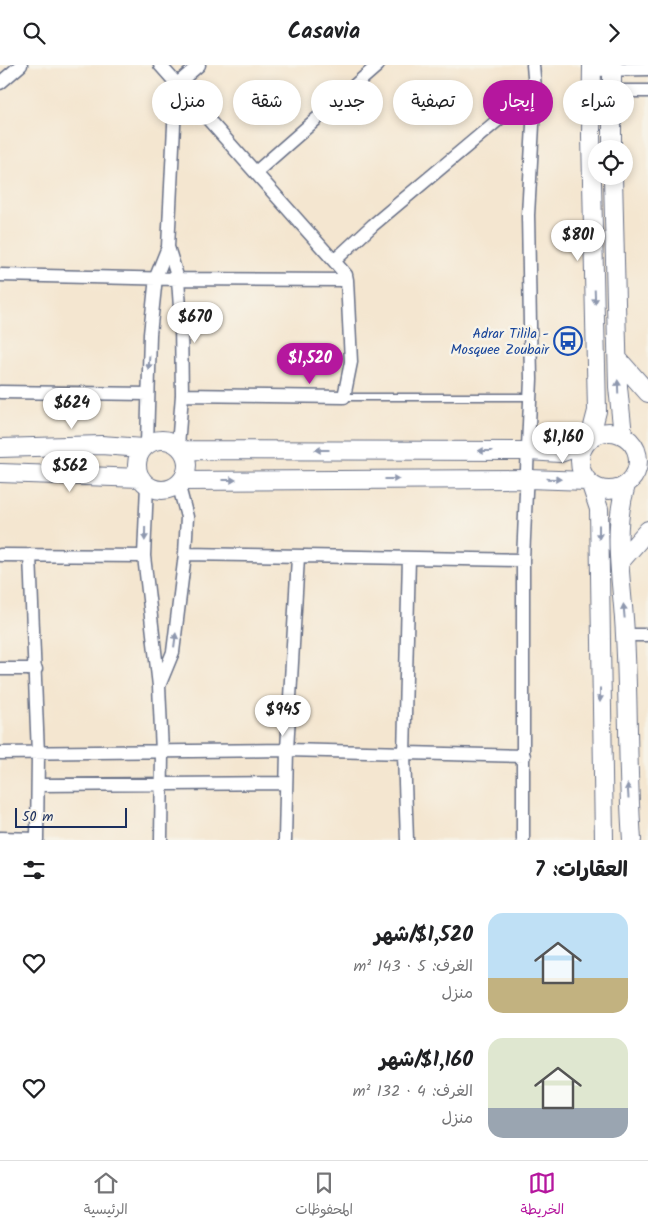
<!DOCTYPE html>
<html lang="ar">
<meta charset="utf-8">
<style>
body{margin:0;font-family:Kalam,"Playpen Sans Arabic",sans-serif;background:#f6f6f6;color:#202124;direction:rtl;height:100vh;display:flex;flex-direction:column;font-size:19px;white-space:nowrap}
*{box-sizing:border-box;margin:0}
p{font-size:16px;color:#757577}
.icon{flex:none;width:28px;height:28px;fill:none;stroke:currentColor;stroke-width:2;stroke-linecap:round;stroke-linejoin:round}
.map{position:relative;height:775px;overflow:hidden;direction:ltr}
.drawer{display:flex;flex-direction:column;background:#fff;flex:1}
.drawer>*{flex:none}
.guide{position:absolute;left:15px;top:15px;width:619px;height:45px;direction:rtl;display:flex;gap:10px}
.buttons{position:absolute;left:588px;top:75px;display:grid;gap:10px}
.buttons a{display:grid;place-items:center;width:45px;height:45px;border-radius:50%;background:#fff;box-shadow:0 2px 8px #0003;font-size:25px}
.scale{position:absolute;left:15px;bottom:12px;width:112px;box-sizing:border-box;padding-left:5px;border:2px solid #1b2f5e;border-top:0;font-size:14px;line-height:18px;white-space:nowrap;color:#1b2f5e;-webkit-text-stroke:4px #f7f3e8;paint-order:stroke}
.price{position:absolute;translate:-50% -42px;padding:0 11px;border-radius:18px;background:#fff;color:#222;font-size:16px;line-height:32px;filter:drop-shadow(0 1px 2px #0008)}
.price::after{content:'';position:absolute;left:50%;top:30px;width:15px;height:11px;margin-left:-8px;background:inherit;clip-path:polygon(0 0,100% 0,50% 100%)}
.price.selected{background:#b5179e;color:#fff}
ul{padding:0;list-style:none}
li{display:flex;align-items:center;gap:15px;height:125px;padding:0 20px}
li span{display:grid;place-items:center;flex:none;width:140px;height:100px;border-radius:15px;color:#555}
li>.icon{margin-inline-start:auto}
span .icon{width:60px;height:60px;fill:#fffc;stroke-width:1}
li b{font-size:21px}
h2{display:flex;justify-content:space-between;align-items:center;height:60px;padding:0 20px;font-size:21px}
.tag{padding:0 18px;border-radius:22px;background:#fff;box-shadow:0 2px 8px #0003;font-size:18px;line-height:45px}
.tag.selected{background:#b5179e;color:#fff}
header{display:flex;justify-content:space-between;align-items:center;height:65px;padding:0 20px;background:#fff;font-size:22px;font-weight:800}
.tab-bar{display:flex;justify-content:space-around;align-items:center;height:70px;border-top:1px solid #e0e0e0;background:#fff;font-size:14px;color:#757577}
.tab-bar a{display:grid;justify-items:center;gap:2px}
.tab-bar .selected{color:#b5179e}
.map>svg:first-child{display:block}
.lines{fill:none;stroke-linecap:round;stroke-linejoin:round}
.lane-casing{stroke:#676f86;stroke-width:9}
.street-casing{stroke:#676f86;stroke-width:15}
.secondary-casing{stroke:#676f86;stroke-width:20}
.lane{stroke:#fff;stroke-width:6}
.street{stroke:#fff;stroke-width:12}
.secondary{stroke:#fff;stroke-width:18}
.oneway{fill:#8d97ae}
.labels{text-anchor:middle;stroke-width:5;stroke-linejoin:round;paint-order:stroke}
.transit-label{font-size:14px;fill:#164399;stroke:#f7f3e8;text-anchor:end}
</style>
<header><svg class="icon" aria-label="forward" viewBox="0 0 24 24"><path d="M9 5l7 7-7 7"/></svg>Casavia<svg class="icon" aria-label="search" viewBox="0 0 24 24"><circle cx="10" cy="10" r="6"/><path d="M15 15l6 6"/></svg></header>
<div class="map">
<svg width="648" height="775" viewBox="0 0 648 775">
<rect width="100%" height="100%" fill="#f7f3e8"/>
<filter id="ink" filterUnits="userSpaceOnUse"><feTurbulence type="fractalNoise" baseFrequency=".02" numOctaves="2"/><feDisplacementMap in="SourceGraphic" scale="10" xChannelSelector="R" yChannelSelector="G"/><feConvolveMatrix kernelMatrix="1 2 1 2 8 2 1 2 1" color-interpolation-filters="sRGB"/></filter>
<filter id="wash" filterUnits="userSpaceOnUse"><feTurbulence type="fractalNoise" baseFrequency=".0096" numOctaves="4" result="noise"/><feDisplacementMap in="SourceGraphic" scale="20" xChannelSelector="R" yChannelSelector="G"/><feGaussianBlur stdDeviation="1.12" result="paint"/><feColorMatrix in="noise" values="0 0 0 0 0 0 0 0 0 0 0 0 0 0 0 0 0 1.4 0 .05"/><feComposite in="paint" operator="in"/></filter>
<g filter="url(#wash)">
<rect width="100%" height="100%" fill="#f4e6d0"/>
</g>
<g filter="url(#ink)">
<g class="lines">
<defs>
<path id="lane" d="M344,332h186"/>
<path id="street" d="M160,0l174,196 12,14 1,5 4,82 -7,35 -162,-2
M593,5l55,-1
M0,18l21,-18
M592,26h56
M256,107l122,-107
M168,182l10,32 3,43 1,73 -4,51
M334,196l39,-36 162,-136
M0,210l178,4 169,1
M0,327l148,2
M147,380l3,-111 6,-57 12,-30 8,-162 23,-20
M147,420l-3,71 15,130 3,66 -1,88
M185,489l338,6
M0,490l144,1
M30,490l8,199 -1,86
M625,570h23
M0,604h36
M159,621l14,-34 12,-98 2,-37 -9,-34
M0,688l287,-3 237,6
M38,720l248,-2
M0,773l37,1
M285,775l2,-90 11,-193
M407,775l-3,-86 5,-196
M523,775v-280l8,-181 -3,-164 7,-126 -2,-24"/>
<path id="secondary" d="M612,0v84
M613,111l5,211 5,48
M618,294l30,34
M580 396a29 29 0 1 1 58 0a29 29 0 1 1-58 0Z
M590,373l7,-27 -6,-275 1,-71
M137 400a25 25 0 1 1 50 0a25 25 0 1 1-50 0Z
M0,383l101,-3 42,3
M182,385l347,1 31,2 25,-9
M0,408l141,5
M181,416l347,-2 59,2
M591,420l8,24 5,331
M626,420c-15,48 -3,100 -1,150 4,68 2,137 7,205
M620,497l28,-32"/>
</defs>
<use href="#lane" class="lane-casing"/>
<use href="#street" class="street-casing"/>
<use href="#secondary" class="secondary-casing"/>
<use href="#lane" class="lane"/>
<use href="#street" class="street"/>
<use href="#secondary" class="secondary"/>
</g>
<defs><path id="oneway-solid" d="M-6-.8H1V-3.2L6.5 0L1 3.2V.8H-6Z" transform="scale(1.25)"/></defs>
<g class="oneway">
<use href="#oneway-solid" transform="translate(595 232) rotate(88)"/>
<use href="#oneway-solid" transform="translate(149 298) rotate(93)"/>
<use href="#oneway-solid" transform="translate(618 322) rotate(-92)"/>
<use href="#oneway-solid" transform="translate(322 385) rotate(-180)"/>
<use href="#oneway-solid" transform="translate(485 386) rotate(-180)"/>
<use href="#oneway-solid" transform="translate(392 414)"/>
<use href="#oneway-solid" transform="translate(554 414) rotate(2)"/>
<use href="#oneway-solid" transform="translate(229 415)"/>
<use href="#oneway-solid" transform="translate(599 467) rotate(90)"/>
<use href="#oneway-solid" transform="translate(145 469) rotate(91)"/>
<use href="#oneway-solid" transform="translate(624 546) rotate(-95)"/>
<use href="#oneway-solid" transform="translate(175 575) rotate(-83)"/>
<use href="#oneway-solid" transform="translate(600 630) rotate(90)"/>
<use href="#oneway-solid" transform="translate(628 726) rotate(-94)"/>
</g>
</g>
<defs>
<symbol id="bus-ring" viewBox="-11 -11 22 22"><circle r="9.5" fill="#f7f3e8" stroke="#1a4fb4" stroke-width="1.5"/><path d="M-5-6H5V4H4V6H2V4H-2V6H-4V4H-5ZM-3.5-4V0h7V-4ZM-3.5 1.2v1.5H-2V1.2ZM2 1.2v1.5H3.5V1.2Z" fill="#1a4fb4"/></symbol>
</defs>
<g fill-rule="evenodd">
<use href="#bus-ring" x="552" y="260" width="32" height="32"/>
</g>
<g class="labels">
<g class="transit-label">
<text x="549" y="273">Adrar Tilila -<tspan x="549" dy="16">Mosquee Zoubair</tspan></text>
</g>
</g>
</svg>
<div class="buttons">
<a><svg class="icon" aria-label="locate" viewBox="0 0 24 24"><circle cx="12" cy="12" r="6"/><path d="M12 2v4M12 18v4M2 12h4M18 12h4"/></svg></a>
</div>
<div class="scale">50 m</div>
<b class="price" style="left:578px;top:197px">$801</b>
<b class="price" style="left:195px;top:279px">$670</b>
<b class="price selected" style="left:310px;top:320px">$1,520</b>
<b class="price" style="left:72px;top:365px">$624</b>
<b class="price" style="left:563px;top:399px">$1,160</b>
<b class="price" style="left:70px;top:428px">$562</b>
<b class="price" style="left:283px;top:672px">$945</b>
<div class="guide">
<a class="tag">شراء</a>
<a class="tag selected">إيجار</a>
<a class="tag">تصفية</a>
<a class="tag">جديد</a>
<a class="tag">شقة</a>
<a class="tag">منزل</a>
</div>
</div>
<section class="drawer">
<h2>العقارات: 7<svg class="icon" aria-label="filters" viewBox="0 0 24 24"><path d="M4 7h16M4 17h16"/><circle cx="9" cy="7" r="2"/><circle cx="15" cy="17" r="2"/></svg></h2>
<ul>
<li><span style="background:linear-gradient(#bfe0f5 65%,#c2b280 0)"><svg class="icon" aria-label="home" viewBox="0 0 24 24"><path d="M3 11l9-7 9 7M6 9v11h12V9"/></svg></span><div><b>$1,520/شهر</b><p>الغرف: 5 · 143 m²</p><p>منزل</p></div><svg class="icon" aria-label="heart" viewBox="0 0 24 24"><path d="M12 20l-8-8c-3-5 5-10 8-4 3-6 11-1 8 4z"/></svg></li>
<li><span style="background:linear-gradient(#dfe7d0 70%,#9aa5b1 0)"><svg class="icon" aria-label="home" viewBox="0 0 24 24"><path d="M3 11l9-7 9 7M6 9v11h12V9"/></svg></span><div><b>$1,160/شهر</b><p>الغرف: 4 · 132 m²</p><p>منزل</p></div><svg class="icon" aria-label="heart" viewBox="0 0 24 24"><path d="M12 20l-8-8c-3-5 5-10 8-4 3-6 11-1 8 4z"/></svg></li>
</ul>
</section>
<nav class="tab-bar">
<a class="selected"><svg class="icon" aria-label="map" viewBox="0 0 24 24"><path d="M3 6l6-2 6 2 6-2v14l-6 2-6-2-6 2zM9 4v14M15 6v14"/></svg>الخريطة</a>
<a><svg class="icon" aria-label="saved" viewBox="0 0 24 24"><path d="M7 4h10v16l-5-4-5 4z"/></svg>المحفوظات</a>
<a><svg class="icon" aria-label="home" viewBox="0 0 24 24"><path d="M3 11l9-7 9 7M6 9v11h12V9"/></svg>الرئيسية</a>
</nav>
